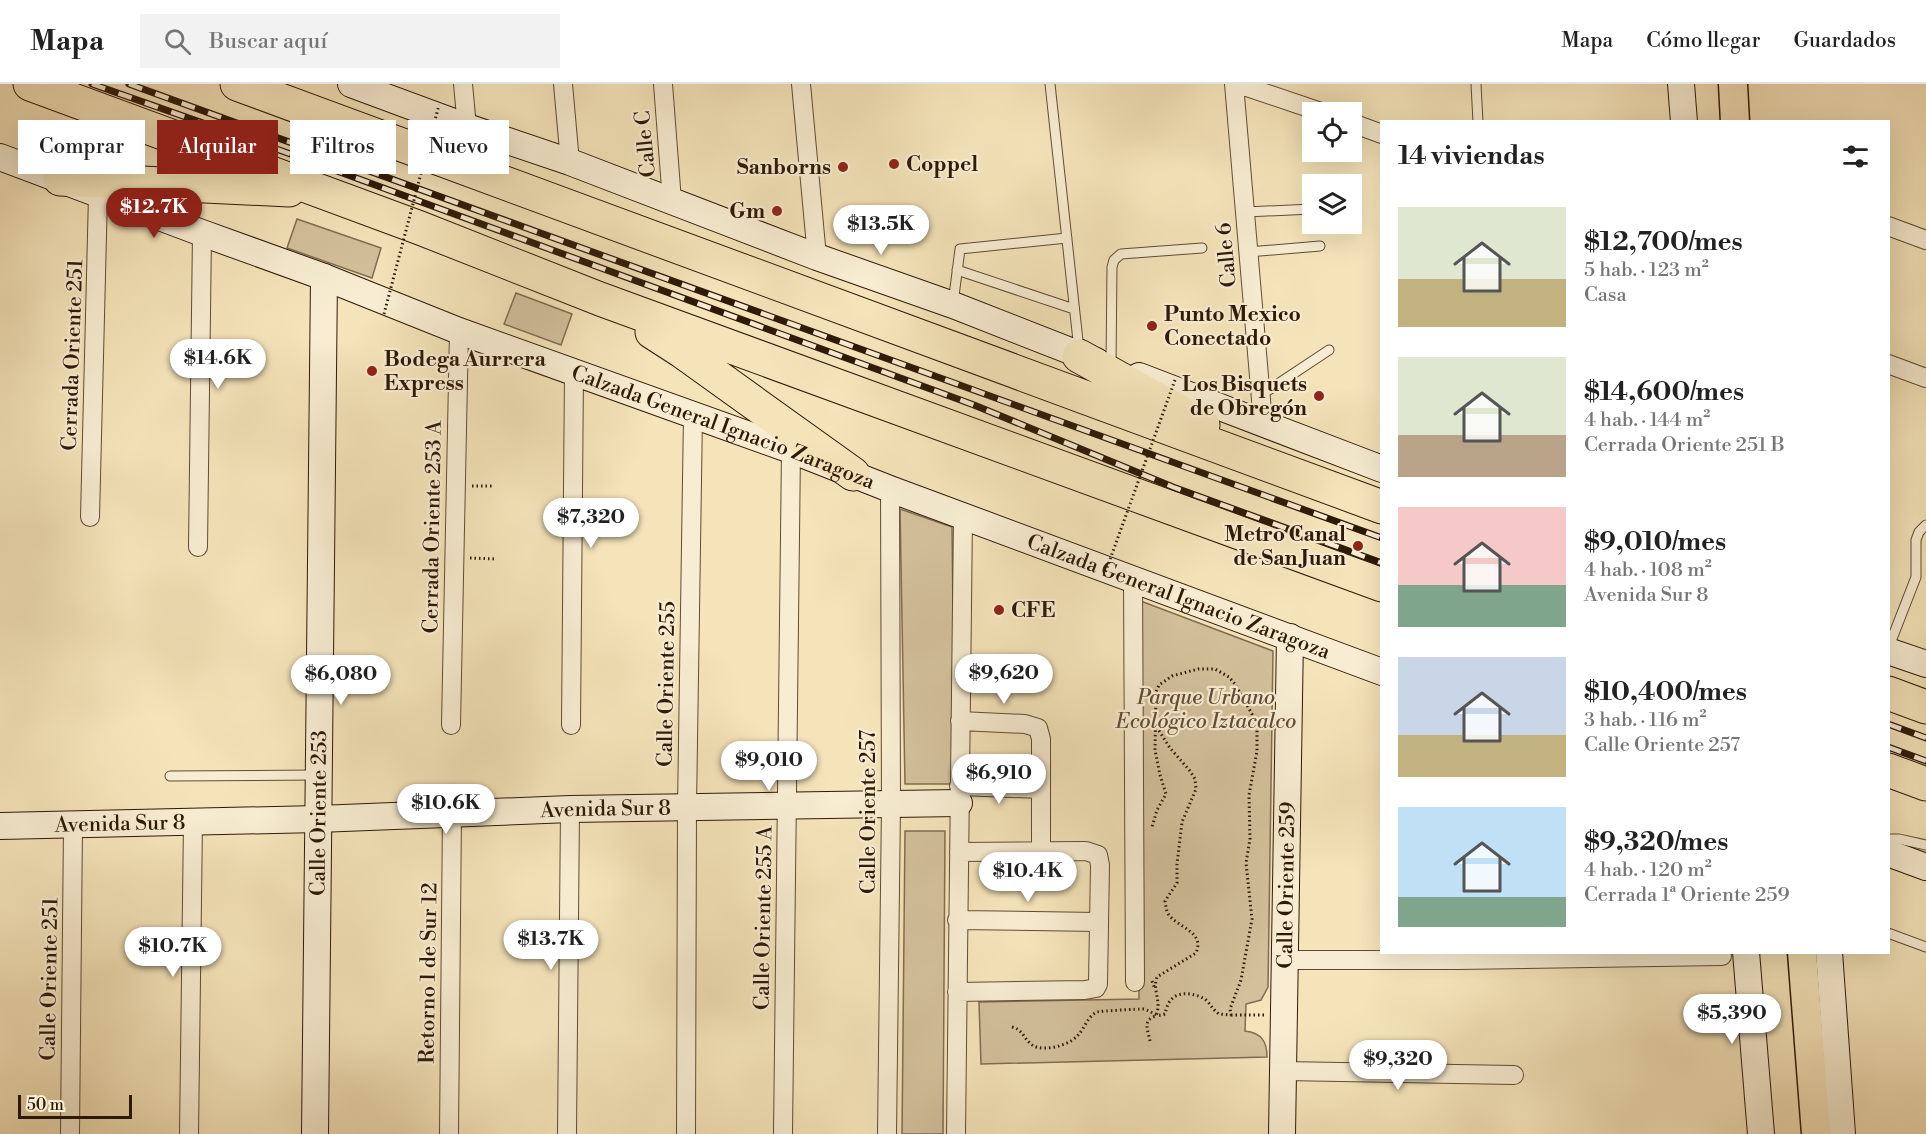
<!DOCTYPE html>
<html lang="es">
<meta charset="utf-8">
<style>
body{margin:0;font-family:"Libre Bodoni",serif;background:#f2f2f2;color:#222;height:100vh;display:flex;flex-direction:column;font-size:22px;white-space:nowrap}
*{box-sizing:border-box;margin:0}
p{font-size:20px;color:#767676}
.icon{flex:none;width:33px;height:33px;fill:none;stroke:currentColor;stroke-width:2;stroke-linecap:round;stroke-linejoin:round}
.map{position:relative;flex:1;overflow:hidden}
.drawer{position:absolute;left:1380px;top:36px;width:510px;height:834px;display:flex;flex-direction:column;background:#fff;border-radius:0px;box-shadow:0 6px 24px #0002}
.drawer>*{flex:none}
.hud{position:absolute;left:18px;top:36px;width:570px;height:54px;display:flex;gap:12px}
.buttons{position:absolute;left:1302px;top:18px;display:grid;gap:12px}
.buttons a{display:grid;place-items:center;width:60px;height:60px;border-radius:0px;background:#fff;box-shadow:0 6px 24px #0002;font-size:30px}
.scale{position:absolute;left:18px;bottom:15px;width:114px;box-sizing:border-box;padding-left:6px;border:3px solid #2e1907;border-top:0;font-size:16px;line-height:21px;white-space:nowrap;color:#2e1907;-webkit-text-stroke:4px #f8edd2;paint-order:stroke}
.price{position:absolute;translate:-50% -51px;padding:0 14px;border-radius:21px;background:#fff;color:#222;font-size:20px;line-height:39px;filter:drop-shadow(0 2px 3px #0008)}
.price::after{content:'';position:absolute;left:50%;top:36px;width:18px;height:14px;margin-left:-9px;background:inherit;clip-path:polygon(0 0,100% 0,50% 100%)}
.price.active{background:#8f2418;color:#fff}
ul{padding:0;list-style:none}
li{display:flex;align-items:center;gap:18px;height:150px;padding:0 18px}
li span{display:grid;place-items:center;flex:none;width:168px;height:120px;border-radius:0px;color:#555}
li>.icon{margin-inline-start:auto}
span .icon{width:72px;height:72px;fill:#fffc;stroke-width:1}
li b{font-size:26px}
h2{display:flex;justify-content:space-between;align-items:center;height:72px;padding:0 18px;font-size:26px}
.chip{padding:0 21px;border-radius:0px;background:#fff;box-shadow:0 6px 24px #0002;font-size:21px;line-height:54px}
.chip.active{background:#8f2418;color:#fff}
header{display:flex;align-items:center;gap:36px;box-sizing:border-box;height:84px;padding:0 30px;background:#fff;border-bottom:2px solid #e0e0e0}
header strong{font-size:28px}
nav{display:flex;gap:33px;margin-inline-start:auto;font-size:21px}
.search{width:420px;height:54px;background:#f2f2f2;display:flex;align-items:center;gap:15px;box-sizing:border-box;padding:0 21px;border-radius:0px;color:#767676;font-size:22px}
.map>svg:first-child{display:block}
.green{fill:#d3c19c;stroke:#806d52;stroke-width:1.5}
.lines{fill:none;stroke-linecap:round;stroke-linejoin:round}
.lane-casing{stroke:#604c34;stroke-width:11}
.street-casing{stroke:#604c34;stroke-width:20}
.secondary-casing{stroke:#2e1907;stroke-width:28}
.primary-casing{stroke:#2e1907;stroke-width:31}
.highway-casing{stroke:#2e1907;stroke-width:35}
.path{stroke:#2e1907;stroke-width:3;stroke-dasharray:1.5 3;stroke-linecap:butt}
.lane{stroke:#f8edd2;stroke-width:9}
.street{stroke:#f8edd2;stroke-width:18}
.secondary{stroke:#f8edd2;stroke-width:26}
.primary{stroke:#f5e4ba;stroke-width:28}
.highway{stroke:#f5e4ba;stroke-width:33}
.rail-casing{stroke:#2e1907;stroke-width:7}
.rail{stroke:#f8edd2;stroke-width:4.5;stroke-dasharray:14;stroke-linecap:butt}
.path-bridge{stroke:#2e1907;stroke-width:3;stroke-dasharray:1.5 3;stroke-linecap:butt}
.poi-dot{fill:#8f2418;stroke:#f8edd2;stroke-width:2}
.labels{text-anchor:middle;stroke-width:4.5;stroke-linejoin:round;paint-order:stroke}
.street-label{font-size:21px;fill:#2e1907;stroke:#f8edd2}
.poi-label{font-size:21px;font-weight:bold;fill:#2e1907;stroke:#f8edd2;text-anchor:start}
.park-label{font-size:21px;font-style:italic;fill:#604b34;stroke:#f8edd2}
</style>
<header>
<strong>Mapa</strong>
<div class="search"><svg class="icon" aria-label="search" viewBox="0 0 24 24"><circle cx="10" cy="10" r="6"/><path d="M15 15l6 6"/></svg>Buscar aquí</div>
<nav><a>Mapa</a><a>Cómo llegar</a><a>Guardados</a></nav>
</header>
<div class="map">
<svg width="1926" height="1050" viewBox="0 0 1926 1050">
<rect width="100%" height="100%" fill="#f5e4ba"/>
<filter id="stains"><feTurbulence type="fractalNoise" baseFrequency=".00333" numOctaves="4"/><feColorMatrix values="0 0 0 0 .2 0 0 0 0 .09 0 0 0 0 .02 0 0 0 .5 -.17"/></filter>
<radialGradient id="worn" r=".72"><stop offset=".6" stop-color="#630" stop-opacity="0"/><stop offset="1" stop-color="#630" stop-opacity=".3"/></radialGradient>
<path class="green" d="M297,135l84,29 -9,30 -85,-30z
M516,209l56,21 -11,31 -57,-21z
M900,425l52,18 3,257h-50z
M1138,516l135,51 -5,336 -7,13 -15,4 -1,27c17,2 22,11 22,26l-286,7 -2,-62 160,-3z
M905,747h40l-2,303h-41z"/>
<g class="lines">
<defs>
<path id="lane" d="M1050,0l29,266
M1476,0l2,38
M1245,128l67,-3
M1248,168l72,-6
M957,186l117,39
M953,220l7,-55 107,-11
M1111,281l1,-98 2,-7 7,-6 81,-6
M1261,311l68,-45
M1888,565l28,-72v-37l3,-8 7,-7
M170,692l146,-1
M1888,755h11l27,6
M1888,849l38,14"/>
<path id="street" d="M463,0l4,43
M563,0l7,78
M663,0l9,117
M801,0l16,173
M1234,0l29,339
M1238,0l83,28
M1352,39l30,11
M1888,142l38,14
M1888,280l38,14
M90,433l8,-322
M198,463l4,-314
M1133,495l2,403
M960,637l65,3 13,4 3,11v112
M451,641l8,-394
M571,641l3,-353
M959,702l81,3
M957,836l141,2
M1285,876h172l265,-4
M957,908l128,-2 11,-2 2,-4 2,-119 -2,-10 -12,-4 -127,1
M1283,987l231,4
M70,1050l3,-309
M189,1050l4,-312
M449,1050l3,-321
M567,1050l3,-325
M686,1050l1,-327 6,-392
M783,1050l8,-684
M887,1050l4,-329 -1,-316
M956,1050l7,-617"/>
<g id="secondary">
<path d="M351,0l116,43 103,35 247,95 136,48 143,56"/>
<path d="M1681,0l3,38"/>
<path id="s1" d="M0,73l202,76 122,44 135,54 332,119 99,39 492,183"/>
<path d="M1139,292l243,93"/>
<path d="M1888,567l38,13"/>
<path id="s2" d="M0,742l318,-7 252,-10 389,-6"/>
<path d="M1888,769l38,14"/>
<path d="M1746,868l15,182"/>
<path d="M1829,868l13,182"/>
<path id="s3" d="M315,1050l9,-857"/>
<path id="s4" d="M1282,1050l8,-497"/>
</g>
<path id="primary" d="M1733,0l2,38
M1802,868l14,182"/>
<path id="highway" d="M30,0l390,144 180,71 782,286
M237,0l1145,423
M60,95l229,11
M652,248l31,20 170,122
M1079,272l124,69
M1888,609l38,14
M1888,686l38,14"/>
</defs>
<use href="#lane" class="lane-casing"/>
<use href="#street" class="street-casing"/>
<use href="#secondary" class="secondary-casing"/>
<use href="#primary" class="primary-casing"/>
<use href="#highway" class="highway-casing"/>
<path class="path" d="M472,402h22
M470,474l26,1
M1152,897l3,8
M1231,931h34
M1012,943c15,3 12,22 33,21 12,0 27,-5 34,-14 6,-7 9,-18 18,-22 2,-1 43,-3 46,-3 10,2 12,9 22,5 1,-4 2,-9 5,-13 8,-11 26,-8 36,-1 5,5 7,10 13,14l12,1 -1,-6 11,-29 11,-61 -6,-56 4,-24 -1,-44 8,-44v-22l-5,-15 -17,-30 -6,-7 -14,-8h-17l-26,7 -13,9 -3,7 -1,58 5,25 6,19 -9,16 -5,17
M1150,957c-2,-11 -8,-21 6,-25 6,-16 -4,-25 1,-39l39,-24c9,-21 -17,-25 -27,-38 -3,-4 -3,-9 -4,-14l12,-18v-19l5,-42 14,-33 -1,-10 -5,-8 -20,-23 -14,-22"/>
<use href="#lane" class="lane"/>
<use href="#street" class="street"/>
<use href="#secondary" class="secondary"/>
<use href="#primary" class="primary"/>
<use href="#highway" class="highway"/>
<defs>
<path id="rail" d="M92,0l207,73 675,248 199,82 209,76
M129,0l1253,454
M1888,640l38,14
M1888,663l38,14"/>
</defs>
<use href="#rail" class="rail-casing"/>
<use href="#rail" class="rail"/>
<path class="path-bridge" d="M384,230l55,-209
M1104,492l71,-196"/>
</g>
<g class="poi-dot">
<circle cx="894" cy="80" r="6"/>
<circle cx="843" cy="83" r="6"/>
<circle cx="777" cy="127" r="6"/>
<circle cx="1152" cy="242" r="6"/>
<circle cx="372" cy="287" r="6"/>
<circle cx="1319" cy="312" r="6"/>
<circle cx="1358" cy="462" r="6"/>
<circle cx="999" cy="526" r="6"/>
</g>
<g class="labels">
<g class="street-label">
<text transform="translate(645 60) rotate(-95)" y="7">Calle C</text>
<text transform="translate(1226 171) rotate(-95)" y="7">Calle 6</text>
<text transform="translate(72 271) rotate(-88)" y="7">Cerrada Oriente 251</text>
<text dy="7" stroke="none"><textPath href="#s1" startOffset="772">Calzada General Ignacio Zaragoza</textPath></text>
<text transform="translate(432 443) rotate(-89)" y="7">Cerrada Oriente 253 A</text>
<text dy="7" stroke="none"><textPath href="#s1" startOffset="1258">Calzada General Ignacio Zaragoza</textPath></text>
<text transform="translate(666 600) rotate(-89)" y="7">Calle Oriente 255</text>
<text dy="7" stroke="none"><textPath href="#s2" startOffset="606">Avenida Sur 8</textPath></text>
<text transform="translate(868 728) rotate(-90)" y="7">Calle Oriente 257</text>
<text dy="7" stroke="none"><textPath href="#s3" startOffset="321">Calle Oriente 253</textPath></text>
<text dy="7" stroke="none"><textPath href="#s2" startOffset="120">Avenida Sur 8</textPath></text>
<text dy="7" stroke="none"><textPath href="#s4" startOffset="249">Calle Oriente 259</textPath></text>
<text transform="translate(763 834) rotate(-89)" y="7">Calle Oriente 255 A</text>
<text transform="translate(428 889) rotate(-89)" y="7">Retorno 1 de Sur 12</text>
<text transform="translate(49 895) rotate(-89)" y="7">Calle Oriente 251</text>
</g>
<g class="poi-label">
<text x="906" y="87">Coppel</text>
<text x="831" y="90" text-anchor="end">Sanborns</text>
<text x="765" y="134" text-anchor="end">Gm</text>
<text x="1164" y="237">Punto Mexico<tspan x="1164" dy="24">Conectado</tspan></text>
<text x="384" y="282">Bodega Aurrera<tspan x="384" dy="24">Express</tspan></text>
<text x="1307" y="307" text-anchor="end">Los Bisquets<tspan x="1307" dy="24">de Obregón</tspan></text>
<text x="1346" y="457" text-anchor="end">Metro Canal<tspan x="1346" dy="24">de San Juan</tspan></text>
<text x="1011" y="533">CFE</text>
</g>
<g class="park-label">
<text x="1206" y="620">Parque Urbano<tspan x="1206" dy="24">Ecológico Iztacalco</tspan></text>
</g>
</g>
<rect width="100%" height="100%" filter="url(#stains)"/>
<rect width="100%" height="100%" fill="url(#worn)"/>
</svg>
<div class="buttons">
<a><svg class="icon" aria-label="locate" viewBox="0 0 24 24"><circle cx="12" cy="12" r="6"/><path d="M12 2v4M12 18v4M2 12h4M18 12h4"/></svg></a>
<a><svg class="icon" aria-label="layers" viewBox="0 0 24 24"><path d="M12 4l9 5-9 5-9-5zM3 14l9 5 9-5"/></svg></a>
</div>
<div class="scale">50 m</div>
<b class="price active" style="left:154px;top:155px">$12.7K</b>
<b class="price" style="left:881px;top:172px">$13.5K</b>
<b class="price" style="left:218px;top:306px">$14.6K</b>
<b class="price" style="left:591px;top:465px">$7,320</b>
<b class="price" style="left:1004px;top:621px">$9,620</b>
<b class="price" style="left:341px;top:622px">$6,080</b>
<b class="price" style="left:769px;top:708px">$9,010</b>
<b class="price" style="left:999px;top:721px">$6,910</b>
<b class="price" style="left:446px;top:751px">$10.6K</b>
<b class="price" style="left:1028px;top:819px">$10.4K</b>
<b class="price" style="left:551px;top:887px">$13.7K</b>
<b class="price" style="left:173px;top:894px">$10.7K</b>
<b class="price" style="left:1732px;top:961px">$5,390</b>
<b class="price" style="left:1398px;top:1007px">$9,320</b>
<div class="hud">
<a class="chip">Comprar</a>
<a class="chip active">Alquilar</a>
<a class="chip">Filtros</a>
<a class="chip">Nuevo</a>
</div>
<section class="drawer">
<h2>14 viviendas<svg class="icon" aria-label="filters" viewBox="0 0 24 24"><path d="M4 7h16M4 17h16"/><circle cx="9" cy="7" r="2"/><circle cx="15" cy="17" r="2"/></svg></h2>
<ul>
<li><span style="background:linear-gradient(#dfe7d0 60%,#c2b280 0)"><svg class="icon" aria-label="home" viewBox="0 0 24 24"><path d="M3 11l9-7 9 7M6 9v11h12V9"/></svg></span><div><b>$12,700/mes</b><p>5 hab. · 123 m²</p><p>Casa</p></div></li>
<li><span style="background:linear-gradient(#dfe7d0 65%,#b9a48a 0)"><svg class="icon" aria-label="home" viewBox="0 0 24 24"><path d="M3 11l9-7 9 7M6 9v11h12V9"/></svg></span><div><b>$14,600/mes</b><p>4 hab. · 144 m²</p><p>Cerrada Oriente 251 B</p></div></li>
<li><span style="background:linear-gradient(#f6c9c9 65%,#7fa58c 0)"><svg class="icon" aria-label="home" viewBox="0 0 24 24"><path d="M3 11l9-7 9 7M6 9v11h12V9"/></svg></span><div><b>$9,010/mes</b><p>4 hab. · 108 m²</p><p>Avenida Sur 8</p></div></li>
<li><span style="background:linear-gradient(#c9d6e8 65%,#c2b280 0)"><svg class="icon" aria-label="home" viewBox="0 0 24 24"><path d="M3 11l9-7 9 7M6 9v11h12V9"/></svg></span><div><b>$10,400/mes</b><p>3 hab. · 116 m²</p><p>Calle Oriente 257</p></div></li>
<li><span style="background:linear-gradient(#bfe0f5 75%,#7fa58c 0)"><svg class="icon" aria-label="home" viewBox="0 0 24 24"><path d="M3 11l9-7 9 7M6 9v11h12V9"/></svg></span><div><b>$9,320/mes</b><p>4 hab. · 120 m²</p><p>Cerrada 1ª Oriente 259</p></div></li>
</ul>
</section>
</div>
